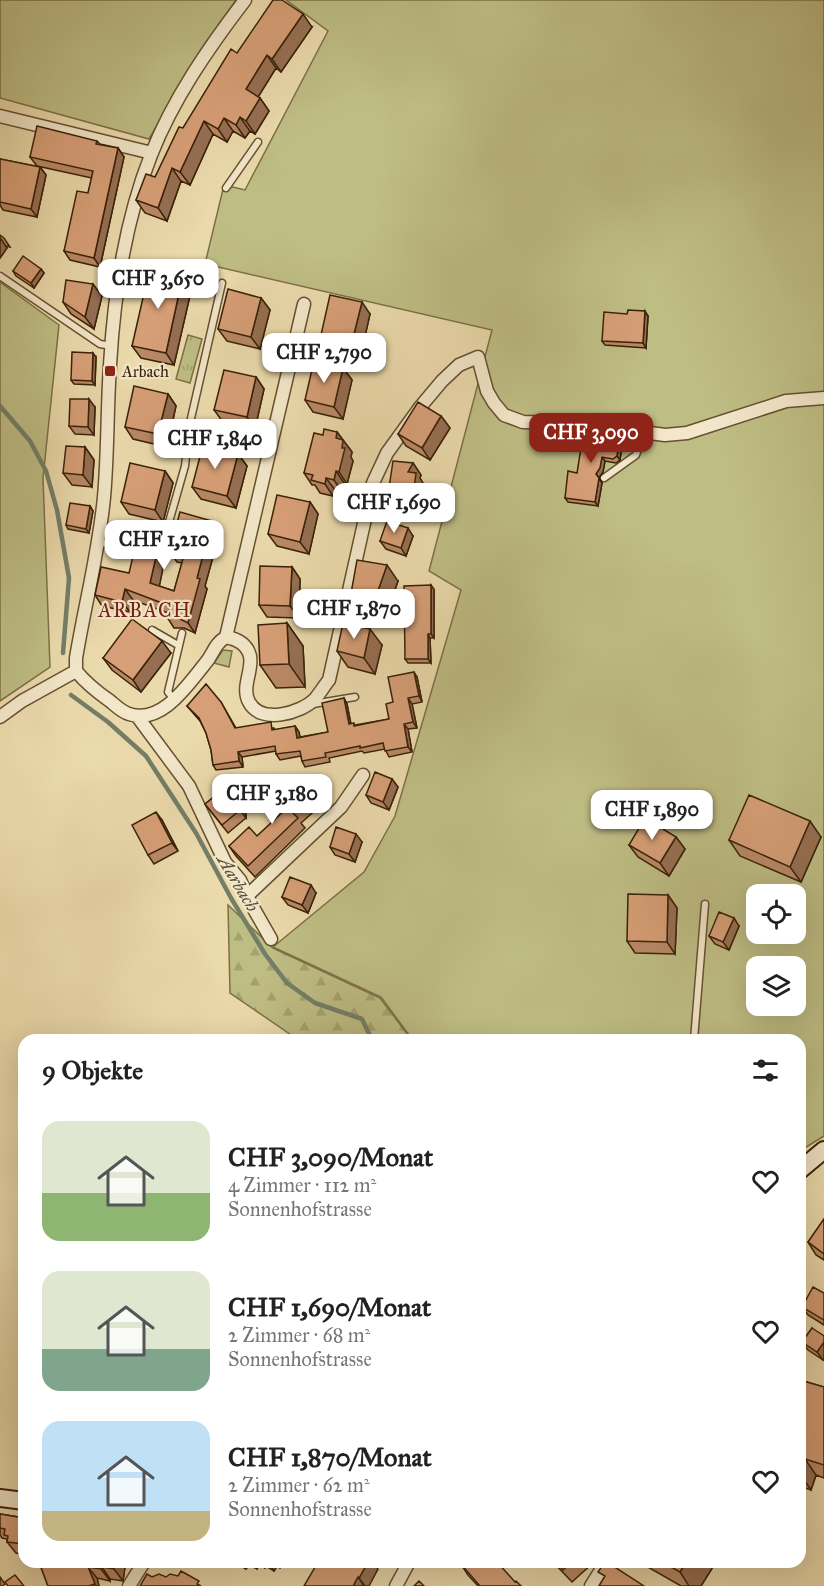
<!DOCTYPE html>
<html lang="de">
<meta charset="utf-8">
<style>
body{margin:0;font-family:"IM FELL Great Primer",serif;background:#f2f2f2;color:#222;height:100vh;display:flex;flex-direction:column;font-size:22px;white-space:nowrap}
*{box-sizing:border-box;margin:0}
p{font-size:20px;color:#767676}
.icon{flex:none;width:33px;height:33px;fill:none;stroke:currentColor;stroke-width:2;stroke-linecap:round;stroke-linejoin:round}
.map{position:relative;flex:1;overflow:hidden}
.panel{position:absolute;left:18px;top:1034px;width:788px;height:534px;display:flex;flex-direction:column;background:#fff;border-radius:18px;box-shadow:0 6px 24px #0002}
.panel>*{flex:none}
.tools{position:absolute;left:746px;top:884px;display:grid;gap:12px}
.tools a{display:grid;place-items:center;width:60px;height:60px;border-radius:12px;background:#fff;box-shadow:0 6px 24px #0002;font-size:30px}
.price{position:absolute;translate:-50% -51px;padding:0 14px;border-radius:12px;background:#fff;color:#222;font-size:20px;line-height:39px;filter:drop-shadow(0 2px 3px #0008)}
.price::after{content:'';position:absolute;left:50%;top:36px;width:18px;height:14px;margin-left:-9px;background:inherit;clip-path:polygon(0 0,100% 0,50% 100%)}
.price.current{background:#8f2418;color:#fff}
ul{padding:0;list-style:none}
li{display:flex;align-items:center;gap:18px;height:150px;padding:0 24px}
li span{display:grid;place-items:center;flex:none;width:168px;height:120px;border-radius:18px;color:#555}
li>.icon{margin-inline-start:auto}
span .icon{width:72px;height:72px;fill:#fffc;stroke-width:1}
li b{font-size:26px}
h2{display:flex;justify-content:space-between;align-items:center;height:72px;padding:0 24px;font-size:26px}
.map>svg:first-child{display:block}
.grass{fill:#bebd84;stroke:#7c7046;stroke-width:1.5;fill-rule:evenodd}
.forest{fill:url(#forest-firs);stroke:#7c7046;stroke-width:1.5}
.park{fill:url(#park-tufts);stroke:#7c7046;stroke-width:1.5}
.lines{fill:none;stroke-linecap:round;stroke-linejoin:round}
.stream{stroke:#737e67;stroke-width:4.5}
.service-casing{stroke:#665031;stroke-width:9}
.minor-casing{stroke:#665031;stroke-width:15}
.secondary-casing{stroke:#3a2208;stroke-width:20}
.service{stroke:#f2e7c9;stroke-width:6}
.minor{stroke:#f2e7c9;stroke-width:12}
.secondary{stroke:#f2e7c9;stroke-width:16}
.wall{fill:#b98966;stroke:#3a2208;stroke-width:1.5}
.shaded-wall{fill:#966f53;stroke:#3a2208;stroke-width:1.5}
.building{fill:#d79f77;stroke:#3a2208;stroke-width:1.5}
.poi-dot{fill:#8f2418;stroke:#f2e7c9;stroke-width:2}
.labels{text-anchor:middle;stroke-width:4.5;stroke-linejoin:round;paint-order:stroke}
.poi-label{font-size:16px;fill:#3a2208;stroke:#f2e7c9;text-anchor:start}
.water-label{font-size:18px;font-style:italic;fill:#565038;stroke:#f2e7c9}
.quarter-label{font-size:20px;letter-spacing:1.5px;fill:#7a1f14;stroke:#f2e7c9}
</style>
<div class="map">
<svg width="824" height="1586" viewBox="0 0 824 1586">
<defs>
<pattern id="forest-firs" width="22" height="20" patternUnits="userSpaceOnUse" patternTransform="scale(1.5)"><rect width="22" height="20" fill="#bebd84"/><path d="M5 1l3.5 6h-7zM16 11l3.5 6h-7z" fill="#a4a270"/></pattern>
<pattern id="park-tufts" width="24" height="20" patternUnits="userSpaceOnUse" patternTransform="scale(1.5)"><rect width="24" height="20" fill="#bebd84"/><path d="M3 7l-1-3M5 7V3M7 7l1-3M15 17l-1-3M17 17v-4M19 17l1-3" fill="none" stroke="#a4a270"/></pattern>
</defs>
<rect width="100%" height="100%" fill="#ebdaac"/>
<filter id="stains"><feTurbulence type="fractalNoise" baseFrequency=".00333" numOctaves="4"/><feColorMatrix values="0 0 0 0 .2 0 0 0 0 .09 0 0 0 0 .02 0 0 0 .5 -.17"/></filter>
<radialGradient id="worn" r=".72"><stop offset=".6" stop-color="#630" stop-opacity="0"/><stop offset="1" stop-color="#630" stop-opacity=".3"/></radialGradient>
<path class="grass" d="M0,0h236l-32,46 -55,93 -149,-41z
M286,0h538v1136l-24,15v-111l-388,-1 -31,-42 -108,-50 91,-75 31,-56 66,-226 -32,-19 63,-241 -287,-66 19,-79 21,5 83,-159zM756,894h39v39h-39zM756,966h39v39h-39z
M0,282l59,43 -16,153 7,189 -50,34z"/>
<path class="forest" d="M228,905l45,43 107,50 31,41h-114l-67,-46z"/>
<path class="park" d="M188,335l14,4 -12,44 -14,-4z
M223,650l9,1 -3,16 -15,-4z"/>
<g class="lines">
<path class="stream" d="M0,406l30,35 16,30 11,39 12,68 -6,75
M71,695l37,27 38,34 50,77 35,65 34,56 22,29 28,20 47,16 10,21"/>
<defs>
<path id="service" d="M226,188l32,-46
M0,276l100,68 12,2
M604,478l32,-23 8,-22
M101,528l47,13
M98,542l61,15 26,-91 4,-39 33,-144
M152,630l26,15
M174,699l-6,-7 14,-59
M313,704l42,-7
M694,1040l11,-136"/>
<path id="minor" d="M0,116l152,37
M226,637c11,2 21,7 24,19 3,15 -9,31 -1,46 12,23 52,11 66,-3 5,-6 9,-13 14,-19l44,-197 14,-30 34,-47 21,-25 17,-16 19,-8 9,34 7,12 10,12 19,7 51,1 91,12 22,-2 99,-32 38,-3
M76,671v-13c9,-54 23,-107 28,-161 4,-44 3,-88 6,-132 4,-71 15,-144 41,-210 22,-56 58,-108 94,-155
M76,671c10,12 21,21 34,30 6,5 12,11 19,13 32,11 58,-28 75,-49 10,-11 9,-20 22,-28l78,-333
M137,716l52,70 36,76 15,18 11,24 20,35
M0,717l22,-16 54,-30
M248,895l93,-88 22,-32
M129,1586l15,-24
M396,1586l13,-24
M591,1586l15,-24"/>
<path id="secondary" d="M800,1170l24,-20
M0,1498l24,3"/>
</defs>
<use href="#service" class="service-casing"/>
<use href="#minor" class="minor-casing"/>
<use href="#secondary" class="secondary-casing"/>
<use href="#service" class="service"/>
<use href="#minor" class="minor"/>
<use href="#secondary" class="secondary"/>
</g>
<path class="wall" d="M312,27l-31,45 -5,-4 -18,29 2,1 9,13 -14,23 -5,-3 -5,7 -12,-7 -6,11 -14,-8 -23,51 -9,-4 -14,40 -22,-8 -9,-13 19,-23 28,-49 54,-75z
M97,141l3,3 18,4 6,9 -24,110 -30,-7 -6,-9 24,-58 4,-15 -55,-12 -7,-9z
M0,159l40,8 6,8 -9,42 -34,-7 -3,-5z
M0,235l4,3 6,9 -4,-1 1,2 -7,10z
M41,269l3,4 -10,15 -18,-12 -3,-5z
M183,275l9,12 -18,78 -33,-7 -9,-12z
M102,296l-8,33 -23,-15 -8,-12z
M261,298l9,12 -10,39 -33,-8 -9,-12z
M370,314l-9,40 -32,-7 -8,-12z
M648,316l-2,32 -41,-3 -3,-4z
M96,357l-1,28 -21,-1 -3,-4z
M343,368l9,12 -9,39 -30,-7 -8,-12z
M256,377l8,12 -9,40 -32,-7 -9,-12z
M168,394l8,12 -9,41 -34,-8 -8,-12z
M95,407l-1,28 -19,-1 -6,-8z
M441,416l9,12 -20,32 -24,-14 -8,-12z
M337,432l15,20 -1,5 2,4 -6,23 -3,-1 -2,9 -7,-2 -2,6 -13,-3 -5,-8h-3l-8,-12 19,-38z
M623,438l-3,22 -4,3 -11,-2 -2,11 -4,6 3,5 -4,23 -30,-4 -3,-4 12,-25z
M85,447l9,13 -2,27 -20,-2 -9,-12z
M238,454l9,12 -11,42 -35,-9 -9,-12z
M413,463l8,12 -1,3 4,7 -4,32 -20,-3 -9,-12 1,-9 -3,-5z
M165,471l8,12 -10,39 -34,-8 -8,-12z
M310,502l8,12 -9,40 -32,-8 -9,-12z
M90,506l3,5 -4,22 -21,-4 -2,-4z
M212,521l8,10 -15,55 2,3 -12,44 -11,-5h-10l-7,-11 1,-4 -35,-13 -3,12 -28,-6 -7,-11 34,-22 34,-5 -4,18 15,5 8,-28 -5,-1 -8,-11z
M413,536l-7,20 -20,-7 -6,-8z
M292,567l8,12 -1,39 -32,-1 -8,-12z
M398,581l-14,40 -23,-6 -11,-16z
M434,589v49h-4l1,25h-23l-3,-4z
M287,623l16,23 2,41 -29,1 -16,-23z
M382,645l-7,29 -27,-7 -11,-16z
M171,653l-30,39 -29,-22 -9,-12z
M417,677l5,25 -10,2 5,24 -9,1 4,23 -23,5 -4,-8 -21,4 -2,-2 -33,7 1,4 -25,5 -3,-6 -1,-5 -21,4 -4,-6v-3l-34,6 1,10 -27,3 -3,-5 -2,-15 -5,-17 -6,-12 -13,-15 34,-4 15,26h38l1,2 20,-4 4,6 1,5 28,-5 16,-34 3,6 4,20 4,1 34,-6 4,-17z
M392,779l6,8 -9,23 -18,-7 -5,-8z
M225,788l21,26v4l-18,15 -23,-29z
M314,794l7,11 -20,18 4,5 -50,49 -19,-21 -7,-10 28,-10 27,-25 -7,-10z
M162,820l16,31 -24,13 -6,-9z
M676,837l9,12 -16,27 -31,-19 -9,-12z
M821,837l-20,45 -61,-26 -11,-16z
M362,842l-7,20 -20,-7 -5,-8z
M316,893l-8,20 -20,-8 -6,-8z
M668,895l9,13 -2,46 -40,-1 -8,-12z
M739,926l-10,24 -14,-6 -6,-8z
M824,1219v41l-8,-5 -8,-13z
M824,1293v32l-16,-10 -6,-8z
M812,1328l11,32 -15,-10 -6,-8z
M800,1380l24,7v91l-8,-3 -5,15 -11,-4z
M0,1514l24,4v37l-8,-2 -9,-11v-3l-5,-1 -2,-3z
M39,1562l86,5 -2,14 -13,-2v2l-13,-3 2,8h-51z
M233,1562h51l-4,6 -3,-2 -3,5 -8,-5 -1,2 -6,-3 -2,4 -8,-4 -3,4z
M553,1562h39l1,1 -21,19z
M639,1562h77l-15,24h-20z
M460,1563l55,19 6,4h-43l-10,-11z
M0,1577l5,7 -3,2h-2z"/>
<path class="shaded-wall" d="M303,14l9,13 -31,45 -9,-13z
M267,55l9,13 -21,34 -9,-13z
M260,98l9,13 -14,23 -9,-13z
M240,117l10,14 -5,7 -9,-13z
M224,118l9,13 -6,11 -9,-13z
M204,121l9,13 -23,51 -10,-13z
M118,148l6,9 -24,110 -6,-9z
M40,167l6,8 -9,42 -6,-8z
M172,168l9,13 -14,40 -9,-13z
M1,239l6,9 -7,10v-17z
M41,269l3,4 -10,15 -3,-5z
M183,275l9,12 -18,78 -8,-12z
M93,284l9,12 -8,33 -9,-12z
M261,298l9,12 -10,39 -9,-12z
M362,302l8,12 -9,40 -9,-12z
M645,311l3,5 -2,32 -3,-5z
M93,353l3,4 -1,28 -3,-4z
M343,368l9,12 -9,39 -9,-12z
M256,377l8,12 -9,40 -8,-12z
M168,394l8,12 -9,41 -9,-13z
M89,399l6,8 -1,28 -6,-8z
M441,416l9,12 -20,32 -8,-12z
M337,432l15,20 -1,5 2,4 -6,23 -8,-12 -3,-34z
M620,434l3,4 -3,22 -3,-4z
M85,447l9,13 -2,27 -9,-12z
M238,454l9,12 -11,42 -9,-12z
M602,457l3,4 -2,11 -4,6 -3,-4z
M413,463l8,12 -1,3 4,7 -4,32 -8,-12 -4,-33z
M165,471l8,12 -10,39 -8,-12z
M336,471l8,12 -2,9 -8,-12z
M326,478l9,12 -2,6 -8,-12z
M599,478l3,5 -4,23 -3,-4z
M310,502l8,12 -9,40 -9,-12z
M90,506l3,5 -4,22 -3,-4z
M212,521l8,10 -15,55 2,3 -12,44 -7,-10 9,-45z
M408,528l5,8 -7,20 -5,-8z
M156,557l7,11 -5,25 -8,-10z
M387,565l11,16 -14,40 -11,-16z
M292,567l8,12 -1,39 -9,-12z
M431,585l3,4v49l-3,-4z
M125,589l8,11 -3,12 -8,-10z
M287,623l16,23 2,41 -16,-23z
M370,629l12,16 -7,29 -11,-16z
M428,634l2,4 1,25 -3,-4z
M162,641l9,12 -30,39 -8,-12z
M414,672l3,5 5,25 -3,-6z
M344,698l3,6 5,26 -3,-6z
M408,698l4,6 5,24 -4,-6z
M404,724l4,5 4,23 -4,-5z
M295,726l4,6 2,11 -4,-5z
M238,752l4,5 1,10 -4,-6z
M392,779l6,8 -9,23 -6,-8z
M240,806l6,8v4l-6,-8z
M156,812l6,8 16,31 -6,-8z
M810,821l11,16 -20,45 -11,-15z
M356,834l6,8 -7,20 -6,-8z
M676,837l9,12 -16,27 -9,-13z
M311,885l5,8 -8,20 -6,-8z
M668,895l9,13 -2,46 -8,-12z
M734,918l5,8 -10,24 -6,-8z
M824,1342v17l-1,1 -6,-8z
M805,1459l11,16 -5,15 -11,-16z
M116,1562h5l4,5 -2,14 -9,-12z
M241,1562h6l2,3 -3,4z
M251,1562h6l2,3 -2,4z
M260,1562h3l3,4 -1,2z
M268,1562h5l4,4 -3,5z
M276,1562h8l-4,6z
M368,1562h4l6,7 -9,17h-4l-6,-8z
M686,1562h30l-15,24h-12l-9,-14z
M88,1567l9,11 2,8h-3l-1,-2z
M102,1567l8,12v2l-9,-12z
M358,1577l6,9h-11z"/>
<path class="building" d="M273,0h9l21,14 -31,45 -5,-4 -21,34 14,9 -14,23 -6,-4 -4,8 -12,-7 -6,11 -14,-8 -24,51 -8,-4 -14,40 -22,-8 10,-26 9,3 24,-50 4,1 48,-79 6,4z
M37,126l60,15 -1,3 22,4 -24,110 -30,-7 13,-60 11,2 5,-22 -63,-14z
M0,159l40,8 -9,42 -31,-7z
M23,256l18,13 -10,14 -18,-12z
M150,267l33,8 -17,78 -34,-7z
M66,280l27,4 -8,33 -22,-15z
M228,289l33,9 -10,39 -33,-8z
M330,295l32,7 -10,40 -31,-7z
M628,310l17,1 -2,32 -41,-2 2,-29 23,2z
M72,352l21,1 -1,28 -21,-1z
M314,361l29,7 -9,39 -29,-7z
M224,370l32,7 -9,40 -33,-7z
M134,386l34,8 -10,40 -33,-7z
M70,399h19l-1,28 -19,-1z
M418,402l23,14 -19,32 -24,-14z
M324,429l13,3 -1,6 7,2 -1,8h3l-6,24 -3,-1 -2,9 -8,-2 -1,6 -14,-4 2,-5 -9,-2 10,-40 9,2z
M584,429l36,5 -3,22 -4,3 -11,-2 -2,11 -4,6 3,4 -4,24 -30,-4 3,-27 9,2z
M203,445l35,9 -11,42 -35,-9z
M66,446l19,1 -2,28 -20,-2z
M393,461l20,2 -5,9 8,1 -4,32 -21,-3 2,-13 -4,-1z
M130,463l35,8 -10,39 -34,-8z
M277,495l33,7 -10,40 -32,-8z
M70,503l20,3 -4,23 -20,-4z
M180,512l32,9 -15,57 3,1 -12,44 -12,-6h-9l3,-11 -45,-17 -3,13 -27,-7 6,-28 28,6 5,-21 22,5 -6,26 24,8 10,-36 -15,-4z
M387,521l21,7 -7,20 -21,-7z
M357,560l30,5 -14,40 -23,-6z
M260,566l32,1 -2,39 -31,-1z
M431,585v49h-3v25h-23l-1,-73z
M132,619l30,22 -29,39 -30,-22z
M287,623l2,41 -29,1 -2,-40z
M343,623l27,6 -6,29 -27,-7z
M414,672l5,24 -11,2 5,24 -9,2 4,23 -23,4 -2,-8 -23,5v-2l-35,7 1,4 -24,4 -2,-10 -24,3 -1,-8 -37,6 1,9 -26,4 -2,-15 -5,-17 -7,-15 -12,-12 19,-22 15,18 14,26 36,-6 1,8 23,-4 2,12 31,-6 -6,-29 22,-5 5,26 5,-1v3l35,-7 -3,-15 7,-2 -5,-25z
M375,772l17,7 -9,23 -17,-7z
M300,779l14,15 -21,19 5,5 -50,48 -19,-20 20,-19 8,9 28,-26 -8,-9z
M225,788l15,18v4l-18,15 -17,-21z
M749,795l61,26 -20,46 -61,-27z
M156,812l16,31 -24,12 -16,-30z
M645,818l31,19 -16,26 -31,-18z
M336,827l20,7 -7,20 -19,-7z
M290,877l21,8 -9,20 -20,-8z
M628,894l40,1 -1,47 -40,-1z
M719,912l15,6 -11,24 -14,-6z
M824,1219v35l-16,-12z
M813,1287l11,6v27l-22,-13z
M812,1328l12,8v6l-7,10 -15,-10z
M800,1380l24,7v78l-19,-6 -5,15z
M0,1514l24,4v26l-17,-2 1,-6 -4,-1 1,-6 -5,-1z
M39,1562h77l-2,7 -12,-2 -1,2 -13,-2 7,17 -7,2h-40z
M318,1562h50l-9,16 -1,-1 -5,9h-49z
M461,1562h36l18,20 1,-1 5,5h-41l-20,-23z
M556,1562h16l-9,8z
M605,1562h2l37,24h-45l6,-10 -7,-4z
M662,1562h24l-6,10z
M181,1571l18,10 -2,3 4,2h-61l7,-12 5,3 7,-3 7,3 4,-3 8,2z
M15,1575l9,11h-16l-3,-4z
M419,1581l5,5h-10z"/>
<rect class="poi-dot" x="104" y="365" width="12" height="12" rx="3"/>
<g class="labels">
<g class="poi-label">
<text x="122" y="377">Arbach</text>
</g>
<g class="water-label">
<text transform="translate(238 883) rotate(59)" y="6">Aarbach</text>
</g>
<g class="quarter-label">
<text x="145" y="617">ARBACH</text>
</g>
</g>
<rect width="100%" height="100%" filter="url(#stains)"/>
<rect width="100%" height="100%" fill="url(#worn)"/>
</svg>
<div class="tools">
<a><svg class="icon" aria-label="locate" viewBox="0 0 24 24"><circle cx="12" cy="12" r="6"/><path d="M12 2v4M12 18v4M2 12h4M18 12h4"/></svg></a>
<a><svg class="icon" aria-label="layers" viewBox="0 0 24 24"><path d="M12 4l9 5-9 5-9-5zM3 14l9 5 9-5"/></svg></a>
</div>
<b class="price" style="left:158px;top:310px">CHF 3,650</b>
<b class="price" style="left:324px;top:384px">CHF 2,790</b>
<b class="price current" style="left:591px;top:464px">CHF 3,090</b>
<b class="price" style="left:215px;top:470px">CHF 1,840</b>
<b class="price" style="left:394px;top:534px">CHF 1,690</b>
<b class="price" style="left:164px;top:571px">CHF 1,210</b>
<b class="price" style="left:354px;top:640px">CHF 1,870</b>
<b class="price" style="left:272px;top:825px">CHF 3,180</b>
<b class="price" style="left:652px;top:841px">CHF 1,890</b>
<section class="panel">
<h2>9 Objekte<svg class="icon" aria-label="filters" viewBox="0 0 24 24"><path d="M4 7h16M4 17h16"/><circle cx="9" cy="7" r="2"/><circle cx="15" cy="17" r="2"/></svg></h2>
<ul>
<li><span style="background:linear-gradient(#dfe7d0 60%,#8fb573 0)"><svg class="icon" aria-label="home" viewBox="0 0 24 24"><path d="M3 11l9-7 9 7M6 9v11h12V9"/></svg></span><div><b>CHF 3,090/Monat</b><p>4 Zimmer · 112 m²</p><p>Sonnenhofstrasse</p></div><svg class="icon" aria-label="heart" viewBox="0 0 24 24"><path d="M12 20l-8-8c-3-5 5-10 8-4 3-6 11-1 8 4z"/></svg></li>
<li><span style="background:linear-gradient(#dfe7d0 65%,#7fa58c 0)"><svg class="icon" aria-label="home" viewBox="0 0 24 24"><path d="M3 11l9-7 9 7M6 9v11h12V9"/></svg></span><div><b>CHF 1,690/Monat</b><p>2 Zimmer · 68 m²</p><p>Sonnenhofstrasse</p></div><svg class="icon" aria-label="heart" viewBox="0 0 24 24"><path d="M12 20l-8-8c-3-5 5-10 8-4 3-6 11-1 8 4z"/></svg></li>
<li><span style="background:linear-gradient(#bfe0f5 75%,#c2b280 0)"><svg class="icon" aria-label="home" viewBox="0 0 24 24"><path d="M3 11l9-7 9 7M6 9v11h12V9"/></svg></span><div><b>CHF 1,870/Monat</b><p>2 Zimmer · 62 m²</p><p>Sonnenhofstrasse</p></div><svg class="icon" aria-label="heart" viewBox="0 0 24 24"><path d="M12 20l-8-8c-3-5 5-10 8-4 3-6 11-1 8 4z"/></svg></li>
</ul>
</section>
</div>
